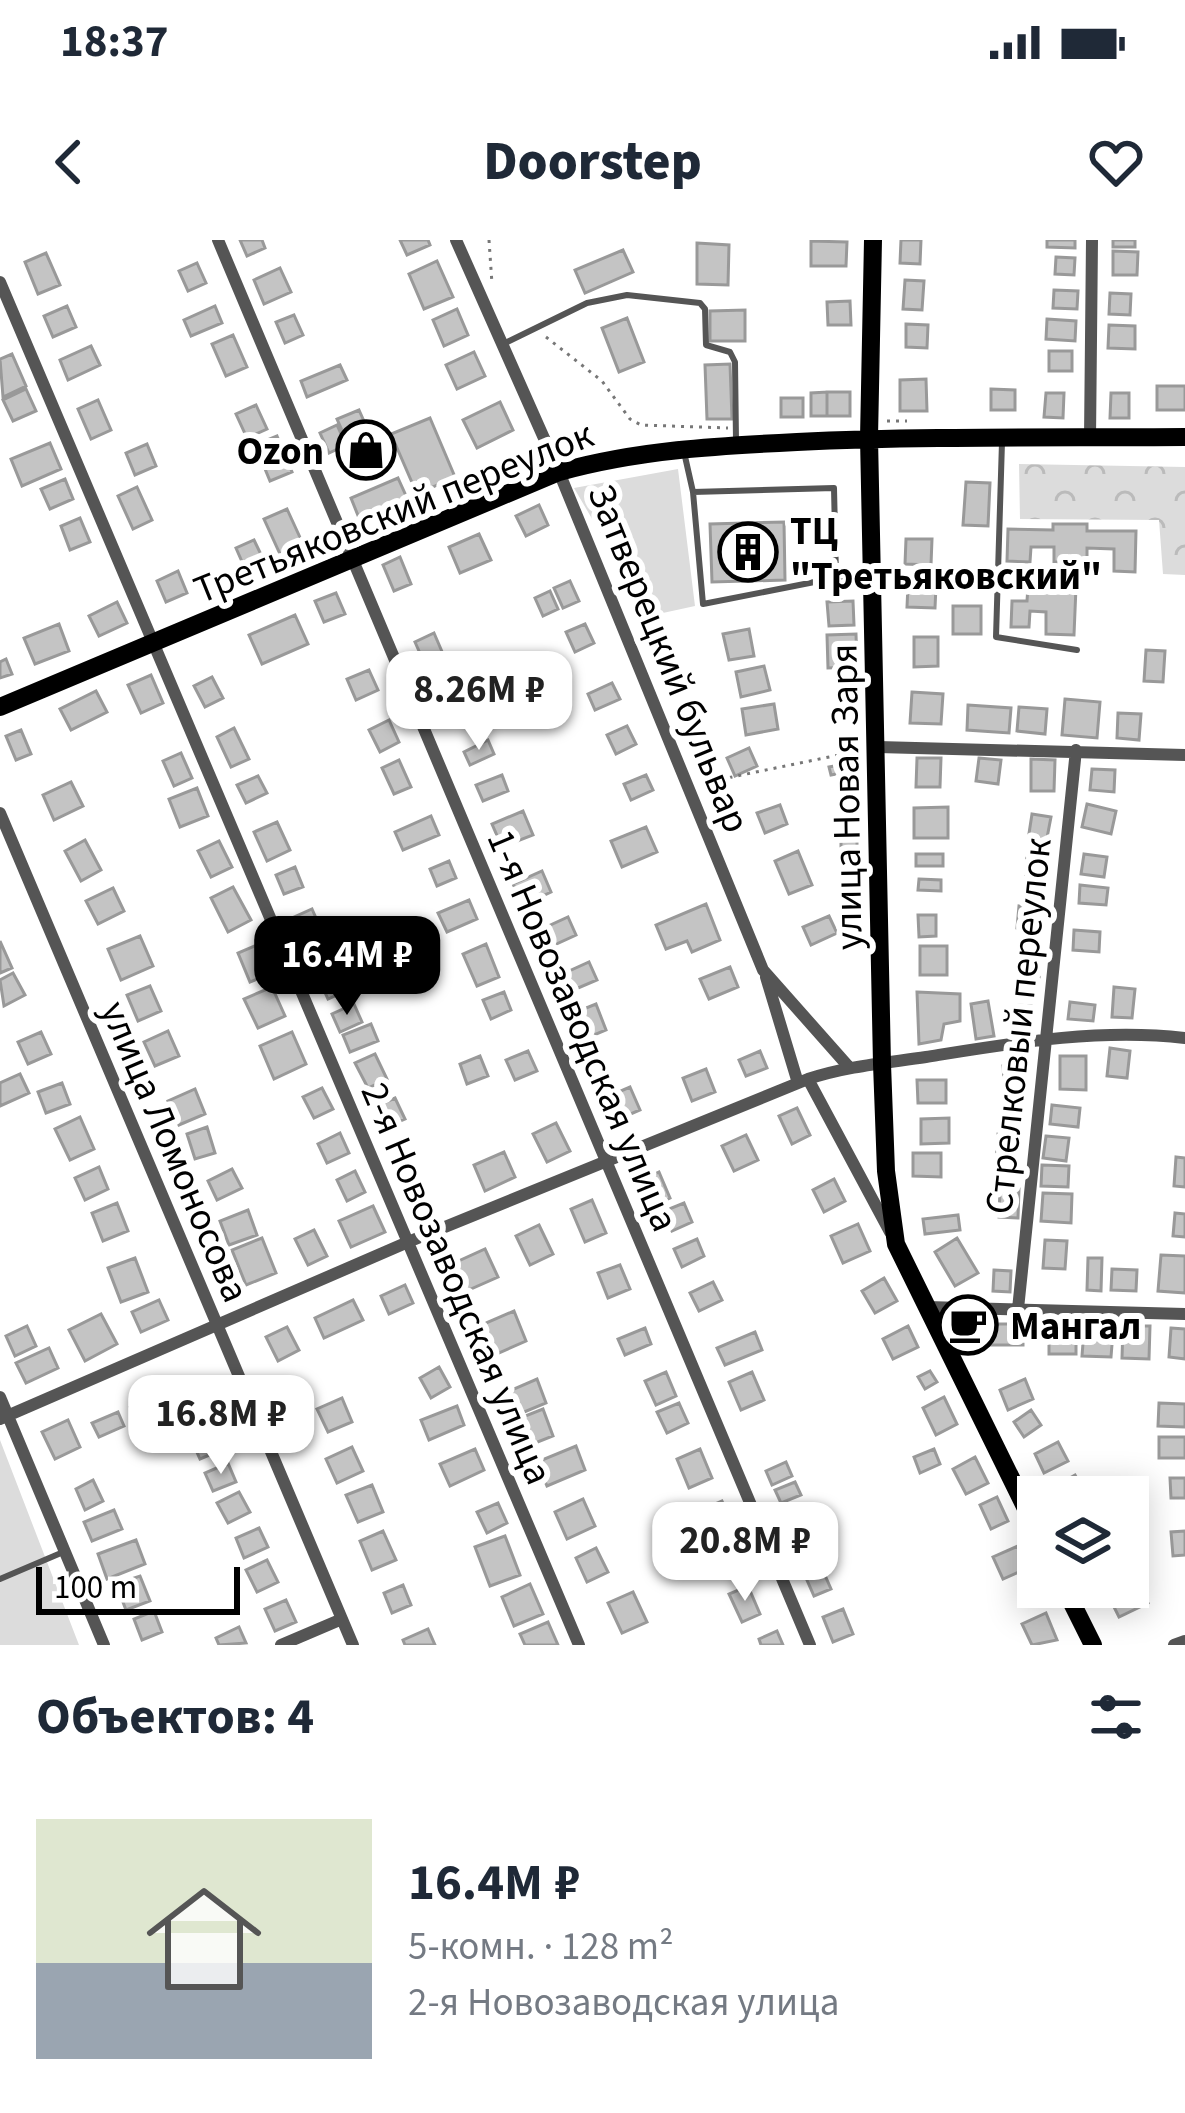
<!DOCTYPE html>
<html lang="ru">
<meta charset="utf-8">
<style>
body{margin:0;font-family:"Source Sans 3",sans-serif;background:#f6f6f7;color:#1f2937;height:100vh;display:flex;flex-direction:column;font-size:45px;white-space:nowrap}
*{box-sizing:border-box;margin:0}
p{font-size:39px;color:#747a83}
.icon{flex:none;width:66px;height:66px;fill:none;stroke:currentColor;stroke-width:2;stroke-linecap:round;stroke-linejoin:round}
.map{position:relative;height:1405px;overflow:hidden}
.sheet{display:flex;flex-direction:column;background:#fff;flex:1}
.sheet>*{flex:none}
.tools{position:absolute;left:1017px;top:1236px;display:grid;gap:24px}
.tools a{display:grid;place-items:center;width:132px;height:132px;border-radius:0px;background:#fff;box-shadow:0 6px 30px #0003;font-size:60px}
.scale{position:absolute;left:36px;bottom:30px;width:204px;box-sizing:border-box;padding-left:12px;border:6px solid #000;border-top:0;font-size:33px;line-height:42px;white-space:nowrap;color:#000;-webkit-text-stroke:9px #fff;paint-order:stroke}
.price{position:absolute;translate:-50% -102px;padding:0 27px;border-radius:24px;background:#fff;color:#222;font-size:39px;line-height:78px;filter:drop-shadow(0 3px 6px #0008)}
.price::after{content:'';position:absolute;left:50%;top:72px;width:36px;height:27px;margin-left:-18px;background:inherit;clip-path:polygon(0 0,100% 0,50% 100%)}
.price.active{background:#000;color:#fff}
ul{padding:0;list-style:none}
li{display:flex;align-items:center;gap:36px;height:300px;padding:0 36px}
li+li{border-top:3px solid #e0e1e3}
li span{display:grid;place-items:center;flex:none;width:336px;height:240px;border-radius:0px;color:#555}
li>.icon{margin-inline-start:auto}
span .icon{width:144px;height:144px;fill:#fffc;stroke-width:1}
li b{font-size:51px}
h2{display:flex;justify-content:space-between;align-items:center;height:144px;padding:0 36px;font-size:51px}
.status{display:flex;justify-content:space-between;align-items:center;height:84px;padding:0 60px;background:#fff;direction:ltr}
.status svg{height:33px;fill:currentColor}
header{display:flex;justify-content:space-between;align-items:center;height:156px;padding:0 36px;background:#fff;font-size:54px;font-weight:800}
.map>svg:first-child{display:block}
.green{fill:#dcdcdc}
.park{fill:url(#park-crowns)}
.building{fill:#c4c4c4;stroke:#999;stroke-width:3}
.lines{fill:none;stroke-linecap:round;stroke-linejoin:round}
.path{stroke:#777;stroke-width:3;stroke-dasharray:3 6;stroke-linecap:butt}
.lane{stroke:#555;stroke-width:6}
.street{stroke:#555;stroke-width:12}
.primary{stroke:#000;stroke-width:18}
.labels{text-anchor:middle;stroke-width:12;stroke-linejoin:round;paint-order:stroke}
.poi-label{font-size:39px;font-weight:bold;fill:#000;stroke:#fff;text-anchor:start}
.street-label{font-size:39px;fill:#000;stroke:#fff}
</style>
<div class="status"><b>18:37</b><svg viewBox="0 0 49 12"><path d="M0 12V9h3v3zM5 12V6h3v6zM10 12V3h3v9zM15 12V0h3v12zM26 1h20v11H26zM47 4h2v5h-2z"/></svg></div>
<header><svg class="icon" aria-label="back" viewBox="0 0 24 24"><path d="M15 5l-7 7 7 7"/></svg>Doorstep<svg class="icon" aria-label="heart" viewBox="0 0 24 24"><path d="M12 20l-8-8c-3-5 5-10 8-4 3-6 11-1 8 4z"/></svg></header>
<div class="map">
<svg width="1185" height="1405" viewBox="0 0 1185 1405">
<defs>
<pattern id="park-crowns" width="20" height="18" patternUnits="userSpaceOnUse" patternTransform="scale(3)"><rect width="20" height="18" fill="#dcdcdc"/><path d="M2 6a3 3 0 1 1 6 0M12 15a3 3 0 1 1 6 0" fill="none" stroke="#bbb"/></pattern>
</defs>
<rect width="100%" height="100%" fill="#fff"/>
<path class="green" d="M678,229l17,137 -46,10 -75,-128z
M0,1200l79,205h-79z"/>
<path class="park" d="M1019,224l166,3v108l-22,-1 -4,-54 -139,-1z"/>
<path class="building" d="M240,0h22l3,8 -18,8z
M400,0h28l2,5 -23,10z
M901,0h20l-1,24 -20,-1z
M1047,0h28v8l-28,-1z
M1113,0h22v7h-22z
M811,1l36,1 -1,24h-35z
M697,3l32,2 -1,40 -31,-1z
M623,10l10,22 -48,21 -10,-23z
M1113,11l25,1 -1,23h-24z
M46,13l14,32 -22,9 -13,-32z
M1056,17l19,1 -1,17 -19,-1z
M437,21l16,36 -29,12 -15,-35z
M197,23l9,20 -18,8 -9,-20z
M280,28l11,24 -27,12 -10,-24z
M905,40l19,1 -2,29 -19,-1z
M1054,50l24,1 -1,18 -24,-1z
M1110,53l21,1 -1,21 -21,-1z
M850,61l1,24h-23l-1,-23z
M67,66l9,21 -23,10 -9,-21z
M215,66l7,17 -31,13 -7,-16z
M457,69l11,26 -24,11 -11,-26z
M745,70v31h-35v-30z
M294,75l9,20 -18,8 -9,-21z
M627,78l17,44 -25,10 -17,-44z
M1047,79l29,2 -1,20 -29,-2z
M906,84l22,1 -1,23 -21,-1z
M1109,85l26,1v23l-27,-1z
M233,95l14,32 -21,9 -14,-32z
M91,106l9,19 -32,15 -8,-20z
M1049,111h23v20h-23z
M474,112l11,24 -28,13 -11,-24z
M12,114l14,32 -23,11 -3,-38z
M730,124l2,55h-25l-2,-54z
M340,125l7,15 -40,17 -6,-16z
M926,139l1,32h-27v-31z
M1157,146h28v24h-28z
M26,149l10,22 -23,10 -10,-21z
M991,149l24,1v20h-24z
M827,152h23v24h-23z
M827,152v24h-16v-23z
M1046,153h18l-1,25 -19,-1z
M1111,153h18v25h-19z
M781,158h22v19h-22z
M98,160l13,30 -20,9 -13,-30z
M500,162l13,28 -36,18 -14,-28z
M256,165l11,24 -20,9 -11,-24z
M359,170l8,18 -22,9 -8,-18z
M430,178l25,59 -38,17 -26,-60z
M337,185l9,20 -17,8 -9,-20z
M277,196l7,17 -22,9 -7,-17z
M50,203l11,26 -39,17 -11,-27z
M147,204l9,22 -21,9 -9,-22z
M375,205l9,21 -22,10 -9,-22z
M285,215l7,17 -22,9 -7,-17z
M398,238l9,20 -48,20 -8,-20z
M65,239l8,20 -23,10 -9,-20z
M966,242l24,1 -2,43 -25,-1z
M137,247l15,33 -19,9 -15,-33z
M539,265l9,20 -22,11 -10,-20z
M287,269l16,35 -23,10 -16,-35z
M80,278l10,24 -20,8 -9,-24z
M784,282l1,58 -73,2 -2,-58z
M1053,284h34v7h49l-1,41 -21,-1v-22l-27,-1v14h-33v-15h-23l-1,15 -23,-1 1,-32 45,1z
M479,294l12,26 -31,13 -11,-26z
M906,299h26l-1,26 -26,-1z
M254,300l12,25 -19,8 -11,-25z
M400,317l11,27 -17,7 -11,-26z
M178,331l9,22 -21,9 -9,-21z
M570,341l9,20 -16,7 -9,-20z
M908,345l28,1 -1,22 -28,-1z
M1028,346l48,1 -2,48 -28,-1v-22l-16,-1 -1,16h-18l1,-26h15z
M550,351l8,18 -15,7 -8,-18z
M336,353l9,21 -21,8 -9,-21z
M853,361l1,24 -25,1 -2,-24z
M117,362l10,21 -28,13 -10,-20z
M953,366h28v28h-28z
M295,375l13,29 -46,20 -13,-29z
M59,384l10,27 -34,13 -11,-26z
M585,384l9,19 -19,9 -9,-20z
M749,389l5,27 -25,4 -6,-26z
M434,393l12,28 -19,8 -12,-27z
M856,394l1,33 -29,1 -1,-33z
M914,397h24v29l-24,1z
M1146,410l19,1 -2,31 -19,-1z
M6,419l6,15 -12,4v-16z
M764,426l6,24 -29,7 -5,-25z
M369,430l9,20 -22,10 -9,-21z
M151,435l12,28 -22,10 -13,-28z
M836,436h18l1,41 -17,1z
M212,437l11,21 -18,9 -11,-21z
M612,443l8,16 -25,11 -7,-16z
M463,448l10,22 -22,10 -10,-22z
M96,451l11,21 -36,18 -11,-21z
M912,452l31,2 -2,30 -31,-1z
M1065,459l35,3 -3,36 -35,-3z
M774,464l4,25 -32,6 -4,-26z
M968,465l43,3 -2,25 -42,-3z
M1019,467l28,2 -2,25 -28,-3z
M1118,473l23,1 -2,26 -22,-2z
M389,480l10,22 -19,10 -11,-22z
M627,486l9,18 -20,10 -9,-19z
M234,488l15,31 -18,8 -14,-30z
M21,490l10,24 -15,6 -10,-24z
M488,500l6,14 -24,11 -6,-13z
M749,508l8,18 -22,10 -8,-18z
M181,513l11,25 -18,8 -11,-25z
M917,518h24l-1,29h-24z
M979,518l22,2 -3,24 -22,-3z
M1031,519l24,1 -1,31h-23z
M399,520l12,27 -17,7 -12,-26z
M856,522l2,8 -27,5 -2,-8z
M1092,529l23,1 -1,22 -24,-2z
M502,535l6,16 -25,10 -7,-16z
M646,535l7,15 -22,10 -7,-16z
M258,536l9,17 -21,10 -9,-18z
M71,542l12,24 -29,14 -11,-25z
M842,546l15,1 -2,22 -15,-1z
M197,548l11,28 -28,11 -11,-28z
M1087,564l29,7 -5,23 -29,-7z
M780,565l7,19 -22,9 -8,-20z
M948,567v31h-34v-30z
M523,571l10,24 -31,12 -10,-23z
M1032,574l19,3 -5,26 -18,-3z
M431,576l8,19 -36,15 -8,-18z
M277,582l13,28 -23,11 -13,-29z
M841,583h16v43h-16z
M646,587l11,25 -35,15 -11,-26z
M85,600l16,30 -20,11 -16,-30z
M219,601l13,26 -21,10 -13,-26z
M798,611l14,34 -23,9 -14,-33z
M1027,613l18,1 -3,35 -17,-1z
M916,614h27v12h-27z
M1084,614l23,3 -3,20 -23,-3z
M449,621l7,17 -19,8 -7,-17z
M295,627l8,20 -19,7 -8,-19z
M542,631l9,21 -28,13 -10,-21z
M919,639l22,1v11l-23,-1z
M1080,645l28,3 -2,17 -27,-2z
M233,647l18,33 -23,12 -17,-34z
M113,648l11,23 -26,13 -12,-23z
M469,660l8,19 -30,13 -9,-19z
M706,664l14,36 -28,12 -5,-11 -21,8 -10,-24z
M1019,666l25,3 -3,21 -24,-2z
M312,669l16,36 -19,9 -17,-36z
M918,675h18v21l-17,1z
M829,676l8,17 -26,12 -8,-18z
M568,677l8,18 -24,11 -8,-18z
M1074,690l26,2 -1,20 -26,-2z
M140,696l13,30 -32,14 -13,-31z
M0,701l12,27 -12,5z
M259,704l13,29 -22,9 -12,-29z
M486,704l13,33 -22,9 -14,-32z
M920,706h27v29h-27z
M1022,715l20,2 -3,21 -20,-2z
M333,717l15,33 -20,9 -15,-33z
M589,722l8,18 -33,14 -8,-17z
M730,727l8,20 -29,12 -9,-20z
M13,733l12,22 -21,11 -4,-26z
M150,746l11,25 -23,10 -11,-26z
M272,747l13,29 -27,12 -14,-29z
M1114,747l21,2 -3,29 -20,-1z
M504,752l7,18 -20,9 -8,-19z
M917,752l43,2v27l-16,3 -3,16 -22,4z
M988,761l6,35 -18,3 -5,-35z
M1070,762l25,3 -2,16 -25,-2z
M354,764l8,18 -22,10 -8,-18z
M596,764l10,26 -24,10 -11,-26z
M1014,765l17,1 -1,21 -17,-1z
M371,784l7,17 -28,11 -7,-17z
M168,791l11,25 -24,10 -11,-24z
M41,792l10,22 -23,10 -10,-22z
M292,792l14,32 -32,15 -14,-33z
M1110,808l20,3 -3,27 -20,-2z
M528,811l9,20 -22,9 -9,-20z
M760,811l7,17 -21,8 -7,-16z
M375,814l12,25 -19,9 -13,-25z
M480,816l8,20 -21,8 -7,-20z
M1060,816h26v34l-26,-1z
M1021,825l2,29 -18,1 -2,-29z
M706,829l9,23 -23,9 -9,-23z
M20,834l9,19 -29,13v-23z
M917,840h29v23h-28z
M62,843l8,21 -24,9 -8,-21z
M630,847l10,23 -21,9 -10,-23z
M322,848l11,21 -19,9 -11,-21z
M195,849l10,25 -26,11 -11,-24z
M395,858l10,21 -21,9 -10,-21z
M1052,865l28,3 -2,19 -28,-3z
M797,868l13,27 -18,9 -13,-28z
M80,877l14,32 -24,11 -15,-31z
M949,878v25l-28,1v-25z
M556,883l14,28 -23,11 -14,-28z
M207,887l8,26 -20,6 -8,-25z
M340,893l9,20 -22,10 -9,-19z
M998,894l19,1 -2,28 -19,-1z
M746,895l12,25 -24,11 -12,-25z
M1046,896l23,2 -3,23 -23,-3z
M504,912l11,25 -30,14 -11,-26z
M913,913h28v24l-28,-1z
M1176,917l9,1v29l-11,-1z
M1042,925l27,1 -1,21 -27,-1z
M99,927l9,22 -23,11 -10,-22z
M232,929l10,19 -25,12 -9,-19z
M355,931l10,21 -18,9 -10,-21z
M659,932l11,26 -21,10 -11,-26z
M834,939l11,22 -21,11 -11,-22z
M1000,948l19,1 -1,29 -19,-1z
M1043,953l29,1 -1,29 -30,-2z
M592,960l14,33 -21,9 -14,-33z
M117,963l11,28 -25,10 -11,-28z
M684,963l8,19 -20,9 -8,-20z
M373,966l12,26 -34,15 -12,-26z
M248,970l9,25 -28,10 -9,-24z
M1175,973l10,1v23l-12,-1z
M958,975l2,15 -35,4 -2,-15z
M858,984l12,27 -27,12 -12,-27z
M539,985l14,29 -23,11 -14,-29z
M314,990l13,26 -19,9 -13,-26z
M262,998l14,35 -30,12 -14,-35z
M957,998l21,35 -23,13 -20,-34z
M697,999l7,17 -22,11 -8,-18z
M1045,1000l22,1 -2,28 -22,-1z
M485,1009l13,28 -34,15 -12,-28z
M1161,1015l24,1v37l-27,-2z
M135,1018l13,34 -27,10 -13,-34z
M1088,1018h14l-1,33 -14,-1z
M620,1025l10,24 -22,9 -10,-25z
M1112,1029l25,1 -1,21 -25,-1z
M994,1030l17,1 -1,21 -17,-1z
M884,1038l13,23 -22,12 -13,-22z
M713,1042l9,18 -23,11 -9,-18z
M405,1045l8,18 -24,11 -8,-18z
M159,1060l9,20 -27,12 -9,-20z
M353,1060l10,20 -39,18 -9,-20z
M514,1071l12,30 -34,15 -13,-30z
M974,1072l3,23 -15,2 -2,-23z
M101,1074l16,30 -32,17 -16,-31z
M985,1084h38v21h-38z
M27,1086l9,20 -21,10 -9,-20z
M908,1086l10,21 -25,12 -10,-20z
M1123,1086h27l-1,33 -27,-1z
M287,1087l12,23 -21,11 -12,-24z
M645,1088l6,16 -26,11 -7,-16z
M1171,1088l14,1v30l-16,-2z
M1049,1090h27v24h-27z
M1084,1090l29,2 -2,25 -29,-1z
M755,1092l7,18 -37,15 -8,-17z
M49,1108l9,20 -32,15 -10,-20z
M439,1127l11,20 -19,11 -11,-20z
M930,1131l7,11 -12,7 -7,-12z
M666,1132l10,24 -20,9 -11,-24z
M752,1132l12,28 -23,10 -12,-28z
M194,1139l7,15 -24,11 -7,-15z
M537,1139l9,24 -29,12 -10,-23z
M1025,1139l8,20 -25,11 -8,-20z
M153,1157l13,27 -23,10 -13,-27z
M944,1157l13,27 -21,11 -13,-27z
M342,1158l10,24 -24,10 -11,-23z
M679,1163l9,20 -21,10 -10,-21z
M1159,1163l26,1v23l-27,-1z
M457,1166l7,19 -35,15 -8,-20z
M543,1169l10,27 -28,11 -10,-27z
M1031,1170l10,15 -17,12 -10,-15z
M118,1172l6,14 -25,11 -7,-14z
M68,1180l12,27 -25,12 -13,-27z
M216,1190l8,19 -24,10 -8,-18z
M1159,1197h26v21h-26z
M1058,1202l10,19 -24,12 -9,-19z
M576,1206l9,24 -38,16 -10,-24z
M352,1207l11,24 -26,12 -11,-24z
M475,1209l9,21 -34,16 -10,-22z
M700,1209l12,29 -23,10 -12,-29z
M934,1209l6,15 -20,9 -6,-16z
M975,1217l13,26 -22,11 -13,-25z
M786,1222l6,14 -20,9 -6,-14z
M228,1223l8,19 -23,9 -8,-18z
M1075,1235l12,22h-28l-5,-10z
M1170,1238h15v20h-14z
M93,1240l10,21 -18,9 -9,-21z
M795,1242l6,13 -20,8 -6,-13z
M372,1245l11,27 -25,10 -12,-27z
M239,1252l11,20 -22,11 -11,-20z
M997,1257l11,24 -17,8 -11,-24z
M583,1259l12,27 -28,13 -12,-27z
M722,1261l7,16 -30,13 -7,-16z
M498,1263l9,20 -20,10 -10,-21z
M114,1270l8,19 -30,12 -8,-19z
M810,1272l7,17 -28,11 -7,-17z
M259,1288l9,19 -24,11 -8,-20z
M383,1291l13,29 -24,10 -12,-29z
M1185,1291v24l-12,1 -2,-24z
M505,1296l15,39 -30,11 -15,-39z
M737,1298l14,30 -21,9 -13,-30z
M136,1300l9,24 -38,15 -9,-25z
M1018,1306l10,22 -25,11 -10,-22z
M596,1308l12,24 -21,10 -11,-24z
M267,1320l11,22 -21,10 -11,-22z
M820,1324l11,25 -17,7 -11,-25z
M140,1336l10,25 -24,9 -10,-26z
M1137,1339l11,24 -29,14 -12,-24 21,-6v-4z
M530,1344l13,30 -29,12 -12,-29z
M403,1345l8,20 -19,8 -8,-20z
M748,1346l12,28 -18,8 -13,-28z
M633,1352l14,30 -25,11 -14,-30z
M286,1360l10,22 -21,9 -10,-22z
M843,1369l10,25 -20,8 -10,-25z
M154,1371l8,21 -20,8 -8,-21z
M1046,1373l11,27 -25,5 -10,-21z
M548,1382l10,23h-33l-5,-11z
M239,1387l7,16 -27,2 -3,-7z
M428,1389l7,16h-30l-2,-5z
M777,1391l6,14h-22l-2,-6z"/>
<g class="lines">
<path class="path" d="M489,0l3,44
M546,97l56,44 28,38 11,6 87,3
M887,181h20
M703,543l155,-32"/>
<path class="lane" d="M501,105l86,-42 40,-8 73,8 5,6 1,36 24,7 5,10 1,79
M1002,202l-6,195 81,13
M684,212l9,40 10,112 167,-33
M693,252l141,-4 2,88
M0,1339l61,-26"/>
<path class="street" d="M218,0l592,1405
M456,0l103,232 204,498 85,96
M0,42l579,1363
M1090,198l2,-198
M878,507l307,8
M0,573l353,832
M766,737l32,106
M808,839l82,153
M927,1067l258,7
M1018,1069l58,-559
M0,1157l104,248
M0,1179l408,-177 400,-163c39,-13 78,-16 118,-22 87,-14 172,-29 259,-19
M281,1405l61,-26
M1174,1405l11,-4"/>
<path class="primary" d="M873,0l-4,198 13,626 4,107 10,73 142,289
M0,467l559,-235c79,-22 157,-26 238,-30 129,-6 259,-4 388,-5
M1064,1347l29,58"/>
</g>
<defs>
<symbol id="shop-ring" viewBox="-11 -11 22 22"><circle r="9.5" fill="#fff" stroke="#000" stroke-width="1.5"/><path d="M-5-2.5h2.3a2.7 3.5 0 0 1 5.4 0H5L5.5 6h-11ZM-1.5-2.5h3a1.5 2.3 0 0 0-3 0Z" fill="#000"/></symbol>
<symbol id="building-ring" viewBox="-11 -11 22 22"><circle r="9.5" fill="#fff" stroke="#000" stroke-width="1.5"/><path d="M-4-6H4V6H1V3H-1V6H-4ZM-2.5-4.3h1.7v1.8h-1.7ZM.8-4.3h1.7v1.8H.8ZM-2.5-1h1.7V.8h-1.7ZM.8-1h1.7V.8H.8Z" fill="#000"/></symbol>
<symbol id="cafe-ring" viewBox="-11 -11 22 22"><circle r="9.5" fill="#fff" stroke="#000" stroke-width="1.5"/><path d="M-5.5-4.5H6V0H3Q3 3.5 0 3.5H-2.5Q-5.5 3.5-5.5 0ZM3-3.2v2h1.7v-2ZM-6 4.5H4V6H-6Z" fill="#000"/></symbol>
</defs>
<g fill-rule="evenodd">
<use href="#shop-ring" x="333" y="177" width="66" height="66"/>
<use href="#building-ring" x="715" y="279" width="66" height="66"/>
<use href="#cafe-ring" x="935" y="1052" width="66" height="66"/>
</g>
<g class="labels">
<g class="poi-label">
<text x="324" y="224" text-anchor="end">Ozon</text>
<text x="790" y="304">ТЦ<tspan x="790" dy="45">"Третьяковский"</tspan></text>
<text x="1010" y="1099">Мангал</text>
</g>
<g class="street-label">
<text transform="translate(393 271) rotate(-22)" y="14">Третьяковский переулок</text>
<text transform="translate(670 418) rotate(68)" y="14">Затверецкий бульвар</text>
<text transform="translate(845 557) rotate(-91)" y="14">улица Новая Заря</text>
<text transform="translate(1017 786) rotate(-84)" y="14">Стрелковый переулок</text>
<text transform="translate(584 790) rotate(67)" y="14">1-я Новозаводская улица</text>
<text transform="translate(176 911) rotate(67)" y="14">улица Ломоносова</text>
<text transform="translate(458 1043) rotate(67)" y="14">2-я Новозаводская улица</text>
</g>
</g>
</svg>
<div class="tools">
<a><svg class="icon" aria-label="layers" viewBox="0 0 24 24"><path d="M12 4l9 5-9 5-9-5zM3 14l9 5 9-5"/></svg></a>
</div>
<div class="scale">100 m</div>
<b class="price" style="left:479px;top:513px">8.26M ₽</b>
<b class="price active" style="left:347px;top:778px">16.4M ₽</b>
<b class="price" style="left:221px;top:1237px">16.8M ₽</b>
<b class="price" style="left:745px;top:1364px">20.8M ₽</b>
</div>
<section class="sheet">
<h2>Объектов: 4<svg class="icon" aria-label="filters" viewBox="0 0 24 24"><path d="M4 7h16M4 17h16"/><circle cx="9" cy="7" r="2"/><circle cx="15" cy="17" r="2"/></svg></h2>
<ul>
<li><span style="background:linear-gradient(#dfe7d0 60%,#9aa5b1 0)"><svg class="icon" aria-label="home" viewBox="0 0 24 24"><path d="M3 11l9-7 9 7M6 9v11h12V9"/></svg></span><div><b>16.4M ₽</b><p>5-комн. · 128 m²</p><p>2-я Новозаводская улица</p></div></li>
</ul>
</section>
